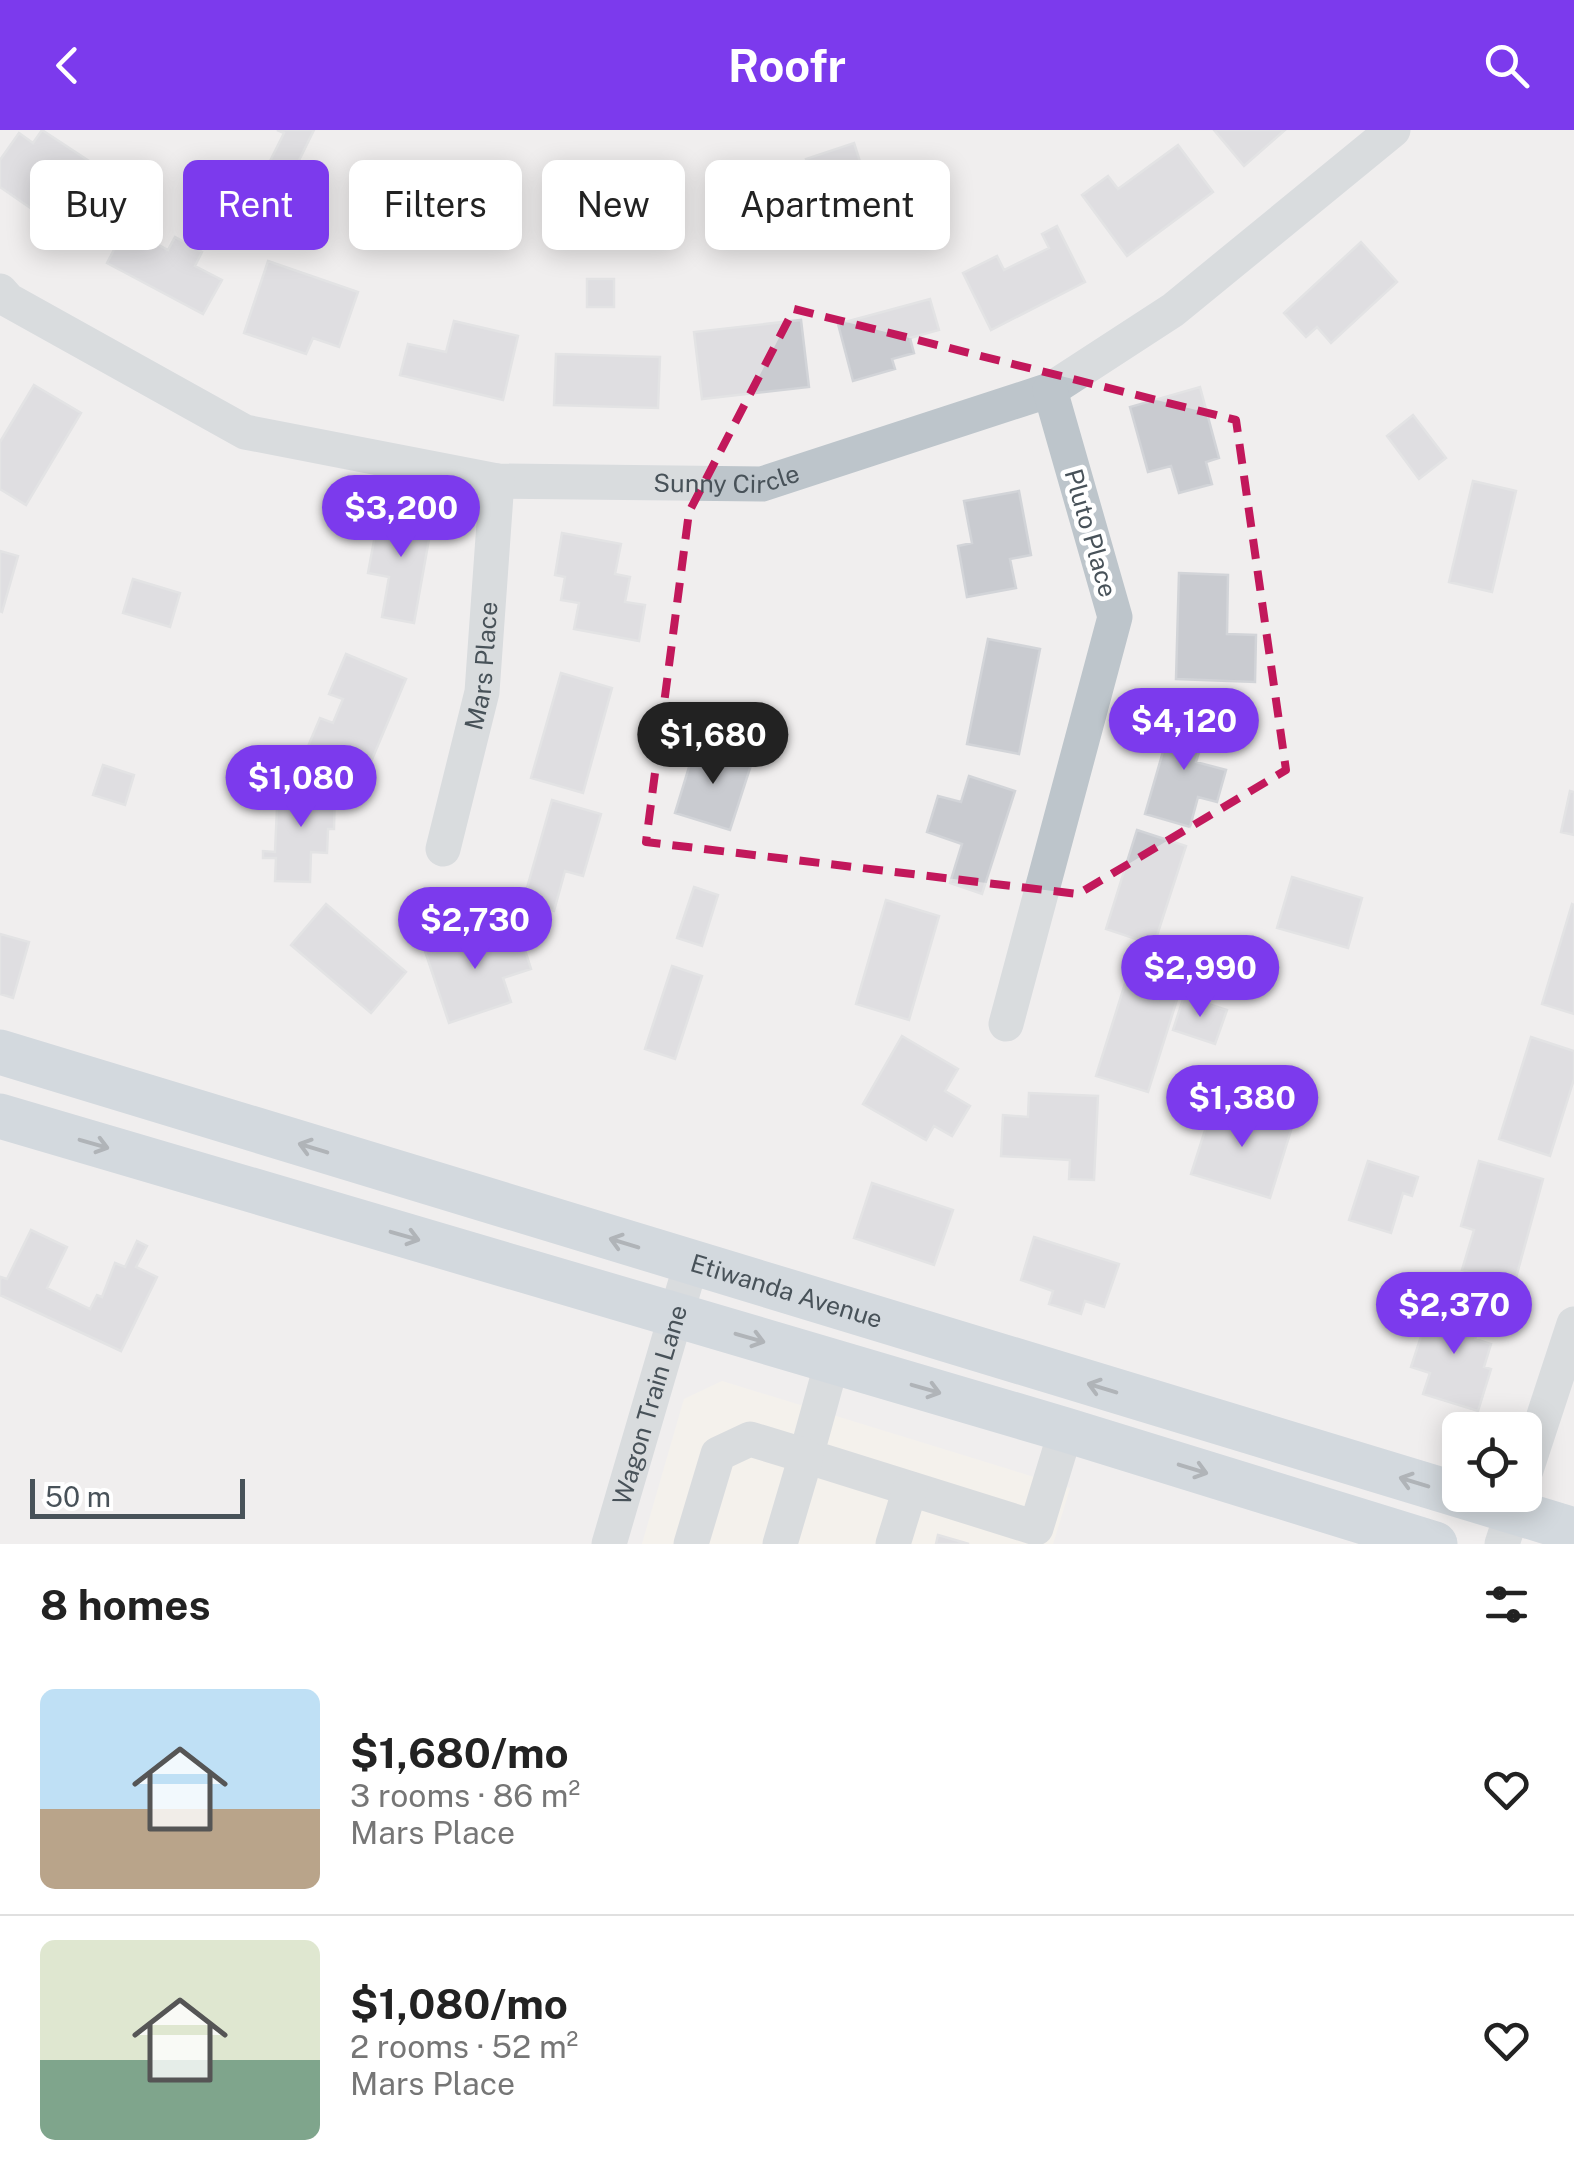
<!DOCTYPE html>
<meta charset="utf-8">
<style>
body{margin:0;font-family:"Public Sans",sans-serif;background:#f6f6f6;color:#222;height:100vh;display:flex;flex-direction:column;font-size:38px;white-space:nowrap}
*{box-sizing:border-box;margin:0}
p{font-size:32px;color:#767676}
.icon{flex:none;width:55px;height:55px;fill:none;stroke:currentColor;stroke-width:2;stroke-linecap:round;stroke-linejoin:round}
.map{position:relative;height:1414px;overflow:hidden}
.details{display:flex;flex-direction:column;background:#fff;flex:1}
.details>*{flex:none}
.banner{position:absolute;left:30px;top:30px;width:1000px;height:90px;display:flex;gap:20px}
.fabs{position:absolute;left:1442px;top:1282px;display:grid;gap:20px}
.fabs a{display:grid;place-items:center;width:100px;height:100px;border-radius:15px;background:#fff;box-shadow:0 5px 25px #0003;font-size:50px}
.scale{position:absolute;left:30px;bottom:25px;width:215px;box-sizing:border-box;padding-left:10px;border:5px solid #485259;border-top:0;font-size:28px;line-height:35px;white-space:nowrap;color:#485259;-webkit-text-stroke:8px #fff;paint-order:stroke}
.price{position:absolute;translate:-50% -85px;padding:0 22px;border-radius:35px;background:#7c3aed;color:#fff;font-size:32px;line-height:65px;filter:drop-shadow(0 2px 5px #0008)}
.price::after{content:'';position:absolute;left:50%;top:60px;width:30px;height:22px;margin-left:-15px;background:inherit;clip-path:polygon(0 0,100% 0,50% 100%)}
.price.current{background:#222;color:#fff}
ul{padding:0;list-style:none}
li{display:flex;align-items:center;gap:30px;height:250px;padding:0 40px}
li+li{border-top:2px solid #e0e0e0}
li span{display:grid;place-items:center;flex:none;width:280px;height:200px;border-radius:15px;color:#555}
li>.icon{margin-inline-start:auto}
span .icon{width:120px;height:120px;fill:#fffc;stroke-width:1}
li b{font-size:42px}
h2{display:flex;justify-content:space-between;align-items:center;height:120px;padding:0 40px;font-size:42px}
.tag{padding:0 35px;border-radius:15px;background:#fff;box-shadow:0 5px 25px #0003;font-size:35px;line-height:90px}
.tag.current{background:#7c3aed;color:#fff}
header{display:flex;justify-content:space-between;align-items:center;height:130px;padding:0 40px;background:#7c3aed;color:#fff;font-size:45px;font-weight:700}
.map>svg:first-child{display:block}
.commercial{fill:#f9f4e8}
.building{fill:#c9cbd0;stroke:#d2d4d8;stroke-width:2.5}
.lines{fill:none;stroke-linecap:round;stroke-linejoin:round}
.minor{stroke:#bdc5cb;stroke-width:35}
.major{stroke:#b0beca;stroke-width:45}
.oneway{stroke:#626d75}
.marked{fill:none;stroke:#c2185b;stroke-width:8;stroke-dasharray:20 12;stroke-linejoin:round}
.labels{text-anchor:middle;stroke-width:9;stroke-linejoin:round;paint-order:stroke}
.street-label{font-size:25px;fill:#485259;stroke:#fff}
</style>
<header><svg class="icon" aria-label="back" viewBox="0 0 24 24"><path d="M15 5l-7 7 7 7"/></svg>Roofr<svg class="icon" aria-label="search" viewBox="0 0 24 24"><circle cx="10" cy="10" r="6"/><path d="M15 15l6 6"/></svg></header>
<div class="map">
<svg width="1574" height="1414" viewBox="0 0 1574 1414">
<rect width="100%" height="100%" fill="#f0eeee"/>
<path class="commercial" d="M722,1251l348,107 -17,56h-411l42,-145z"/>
<path class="building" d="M42,0l73,48 -41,60 -74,-51v-27l19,-27 14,10z
M277,0h37l-38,77 -23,-12 31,-62z
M1214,0h71l-41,36z
M854,13l11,34 -48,16 -11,-34z
M1178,15l35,47 -86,64 -45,-61 26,-19 10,13z
M428,36l31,10 -7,25 -32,-10z
M1057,96l28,56 -94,48 -28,-57 34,-17 7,14 45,-22 -7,-14z
M126,97l42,23 7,-13 27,15 -7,14 27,14 -19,34 -96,-51z
M1361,112l36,40 -66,61 -14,-16 -11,10 -22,-24z
M268,131l90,31 -19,55 -26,-9 -7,16 -62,-21z
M587,149h27v28h-27z
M930,169l9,31 -29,8 4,15 -22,6 3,10 -42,12 -15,-57z
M801,190l8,67 -107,12 -8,-67z
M454,191l64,15 -15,64 -103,-25 8,-31 38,8z
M556,224l104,3 -2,51 -104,-3z
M34,255l47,28 -55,92 -26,-16v-47z
M1200,257l19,71 -13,4 6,22 -33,9 -8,-27 -23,6 -18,-65z
M1413,285l33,43 -27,21 -32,-43z
M1473,351l43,10 -24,101 -43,-10z
M1019,361l12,64 -21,4 6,29 -49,9 -9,-51 14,-3 -8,-42z
M380,378l53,9 -19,106 -32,-6 7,-40 -21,-4z
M562,403l59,11 -6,30 15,3 -5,25 20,3 -6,36 -65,-12 5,-26 -18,-3 4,-23 -10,-2z
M0,421l18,5 -16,56 -2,-1z
M1179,443l49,2 -1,59 29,1 -1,47 -79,-3z
M133,449l47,14 -10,34 -47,-14z
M988,509l52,10 -21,105 -52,-10z
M346,524l60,25 -41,97 -59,-25 14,-33 13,5 10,-24 -14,-5z
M561,543l51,15 -29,105 -52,-15z
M1175,580l34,10 -13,42 30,8 -9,32 -19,-5 -8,30 -45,-13z
M696,614l56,18 -22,68 -55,-17z
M103,635l31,10 -9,30 -32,-10z
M969,646l46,15 -33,103 -32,-11 12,-39 -35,-12 11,-36 23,6z
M278,656l57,2 -1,41h-6l-1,24 -16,-1 -1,30 -35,-1 1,-23h-13v-7l12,1z
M1570,661l4,1v43l-13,-3z
M552,670l49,14 -18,62 -18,-5 -11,40 -31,-9z
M1137,700l49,16 -32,99 -48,-16z
M1292,747l70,21 -14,50 -71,-20z
M694,757l24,8 -16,51 -25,-8z
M886,770l53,16 -30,104 -53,-16z
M326,774l80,68 -35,41 -80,-68z
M1572,774l2,1v109l-32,-10z
M487,798l6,18 28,-9 10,32 -28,9 8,24 -62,21 -25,-75z
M0,804l29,8 -16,56 -13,-4z
M672,836l30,10 -27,83 -30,-10z
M1128,844l52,16 -32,102 -52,-16z
M1184,866l43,14 -12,34 -42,-14z
M902,906l56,33 -13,22 25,15 -18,30 -18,-10 -8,14 -63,-36z
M1531,907l43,14v28l-24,77 -51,-17z
M1029,963l69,3 -4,84 -25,-1 1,-19 -69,-4 2,-41 25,2z
M1214,972l78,25 -22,71 -79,-24z
M1368,1031l50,16 -6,19 -9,-3 -12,40 -42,-13z
M1479,1031l64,18 -29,106 -52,-15 12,-40 -13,-4z
M872,1053l81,27 -19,55 -80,-27z
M31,1100l36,17 -20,41 43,21 7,-14 5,2 13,-34 10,4 12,-26 10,5 -11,21 21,10 -36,74 -121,-56v-15l1,-3 6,2z
M1034,1107l85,27 -15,43 -19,-6 -4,13 -32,-10 4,-13 -32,-11z
M1450,1172l34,11 -9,26 16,5 -7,23 7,2 -13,42 -55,-17 7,-21 -19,-6 17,-52 16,5z
M938,1405l31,9h-33z"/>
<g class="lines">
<g class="minor">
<path id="s1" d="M0,161l8,9 237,132 252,49 265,3 288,-94 123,-80 220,-180"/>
<path id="s2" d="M443,719l39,-157 15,-211"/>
<path d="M1006,894l109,-407 -65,-227"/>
<path d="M832,1232l-26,94 230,72 30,-98"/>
<path d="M1525,1343l49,-149"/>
<path id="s3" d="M609,1414l82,-280"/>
<path d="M691,1414l27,-90 32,-15 56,17 -26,88"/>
<path d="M893,1414l17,-55"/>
<path d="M1502,1414l16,-49"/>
</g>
<g class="major">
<path id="s4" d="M0,922l1574,478"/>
<path d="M0,986l1066,314 369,114"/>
</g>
</g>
<defs><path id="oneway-shaft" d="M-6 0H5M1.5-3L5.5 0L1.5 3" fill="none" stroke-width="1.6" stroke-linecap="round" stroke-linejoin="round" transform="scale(2.5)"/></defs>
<g class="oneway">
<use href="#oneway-shaft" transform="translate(94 1014) rotate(16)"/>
<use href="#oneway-shaft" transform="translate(313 1018) rotate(-163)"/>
<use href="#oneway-shaft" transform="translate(405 1106) rotate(16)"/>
<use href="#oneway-shaft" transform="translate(624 1113) rotate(-163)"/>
<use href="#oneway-shaft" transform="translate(750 1208) rotate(16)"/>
<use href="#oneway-shaft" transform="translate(1102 1258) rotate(-163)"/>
<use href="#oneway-shaft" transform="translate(926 1259) rotate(16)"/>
<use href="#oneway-shaft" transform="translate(1193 1339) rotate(17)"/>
<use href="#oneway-shaft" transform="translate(1414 1352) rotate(-163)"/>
</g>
<path d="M0 0H1574V1414H0ZM794,179l442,111 50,350 -208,124 -432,-52 43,-330z" fill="#f0eeee" fill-opacity=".55" fill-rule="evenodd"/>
<path class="marked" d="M794,179l442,111 50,350 -208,124 -432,-52 43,-330z"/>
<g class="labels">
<g class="street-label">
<text dy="9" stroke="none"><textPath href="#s1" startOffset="770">Sunny Circle</textPath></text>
<text transform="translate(1091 403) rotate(74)" y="9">Pluto Place</text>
<text dy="9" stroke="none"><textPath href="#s2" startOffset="188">Mars Place</textPath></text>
<text dy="9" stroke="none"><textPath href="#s4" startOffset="822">Etiwanda Avenue</textPath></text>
<text dy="9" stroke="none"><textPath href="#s3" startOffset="145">Wagon Train Lane</textPath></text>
</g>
</g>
</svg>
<div class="fabs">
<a><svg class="icon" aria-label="locate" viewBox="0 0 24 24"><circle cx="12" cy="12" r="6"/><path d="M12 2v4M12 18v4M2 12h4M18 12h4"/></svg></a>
</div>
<div class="scale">50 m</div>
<b class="price" style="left:401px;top:430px">$3,200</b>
<b class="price" style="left:1184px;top:643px">$4,120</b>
<b class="price current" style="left:713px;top:657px">$1,680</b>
<b class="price" style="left:301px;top:700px">$1,080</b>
<b class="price" style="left:475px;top:842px">$2,730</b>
<b class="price" style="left:1200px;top:890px">$2,990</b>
<b class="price" style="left:1242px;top:1020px">$1,380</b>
<b class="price" style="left:1454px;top:1227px">$2,370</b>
<div class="banner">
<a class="tag">Buy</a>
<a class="tag current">Rent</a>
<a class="tag">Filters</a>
<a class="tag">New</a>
<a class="tag">Apartment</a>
</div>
</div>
<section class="details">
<h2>8 homes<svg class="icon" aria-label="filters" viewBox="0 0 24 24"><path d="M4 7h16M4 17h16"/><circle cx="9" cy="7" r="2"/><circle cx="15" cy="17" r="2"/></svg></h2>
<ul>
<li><span style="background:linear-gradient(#bfe0f5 60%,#b9a48a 0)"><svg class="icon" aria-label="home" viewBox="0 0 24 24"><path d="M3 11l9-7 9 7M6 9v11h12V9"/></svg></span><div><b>$1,680/mo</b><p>3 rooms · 86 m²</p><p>Mars Place</p></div><svg class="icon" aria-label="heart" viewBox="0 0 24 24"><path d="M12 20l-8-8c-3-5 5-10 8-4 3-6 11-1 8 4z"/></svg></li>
<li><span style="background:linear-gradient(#dfe7d0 60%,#7fa58c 0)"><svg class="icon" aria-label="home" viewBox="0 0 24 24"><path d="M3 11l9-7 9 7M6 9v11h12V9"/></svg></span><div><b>$1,080/mo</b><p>2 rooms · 52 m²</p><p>Mars Place</p></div><svg class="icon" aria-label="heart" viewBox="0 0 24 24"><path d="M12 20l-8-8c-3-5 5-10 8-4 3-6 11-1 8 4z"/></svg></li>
</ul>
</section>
